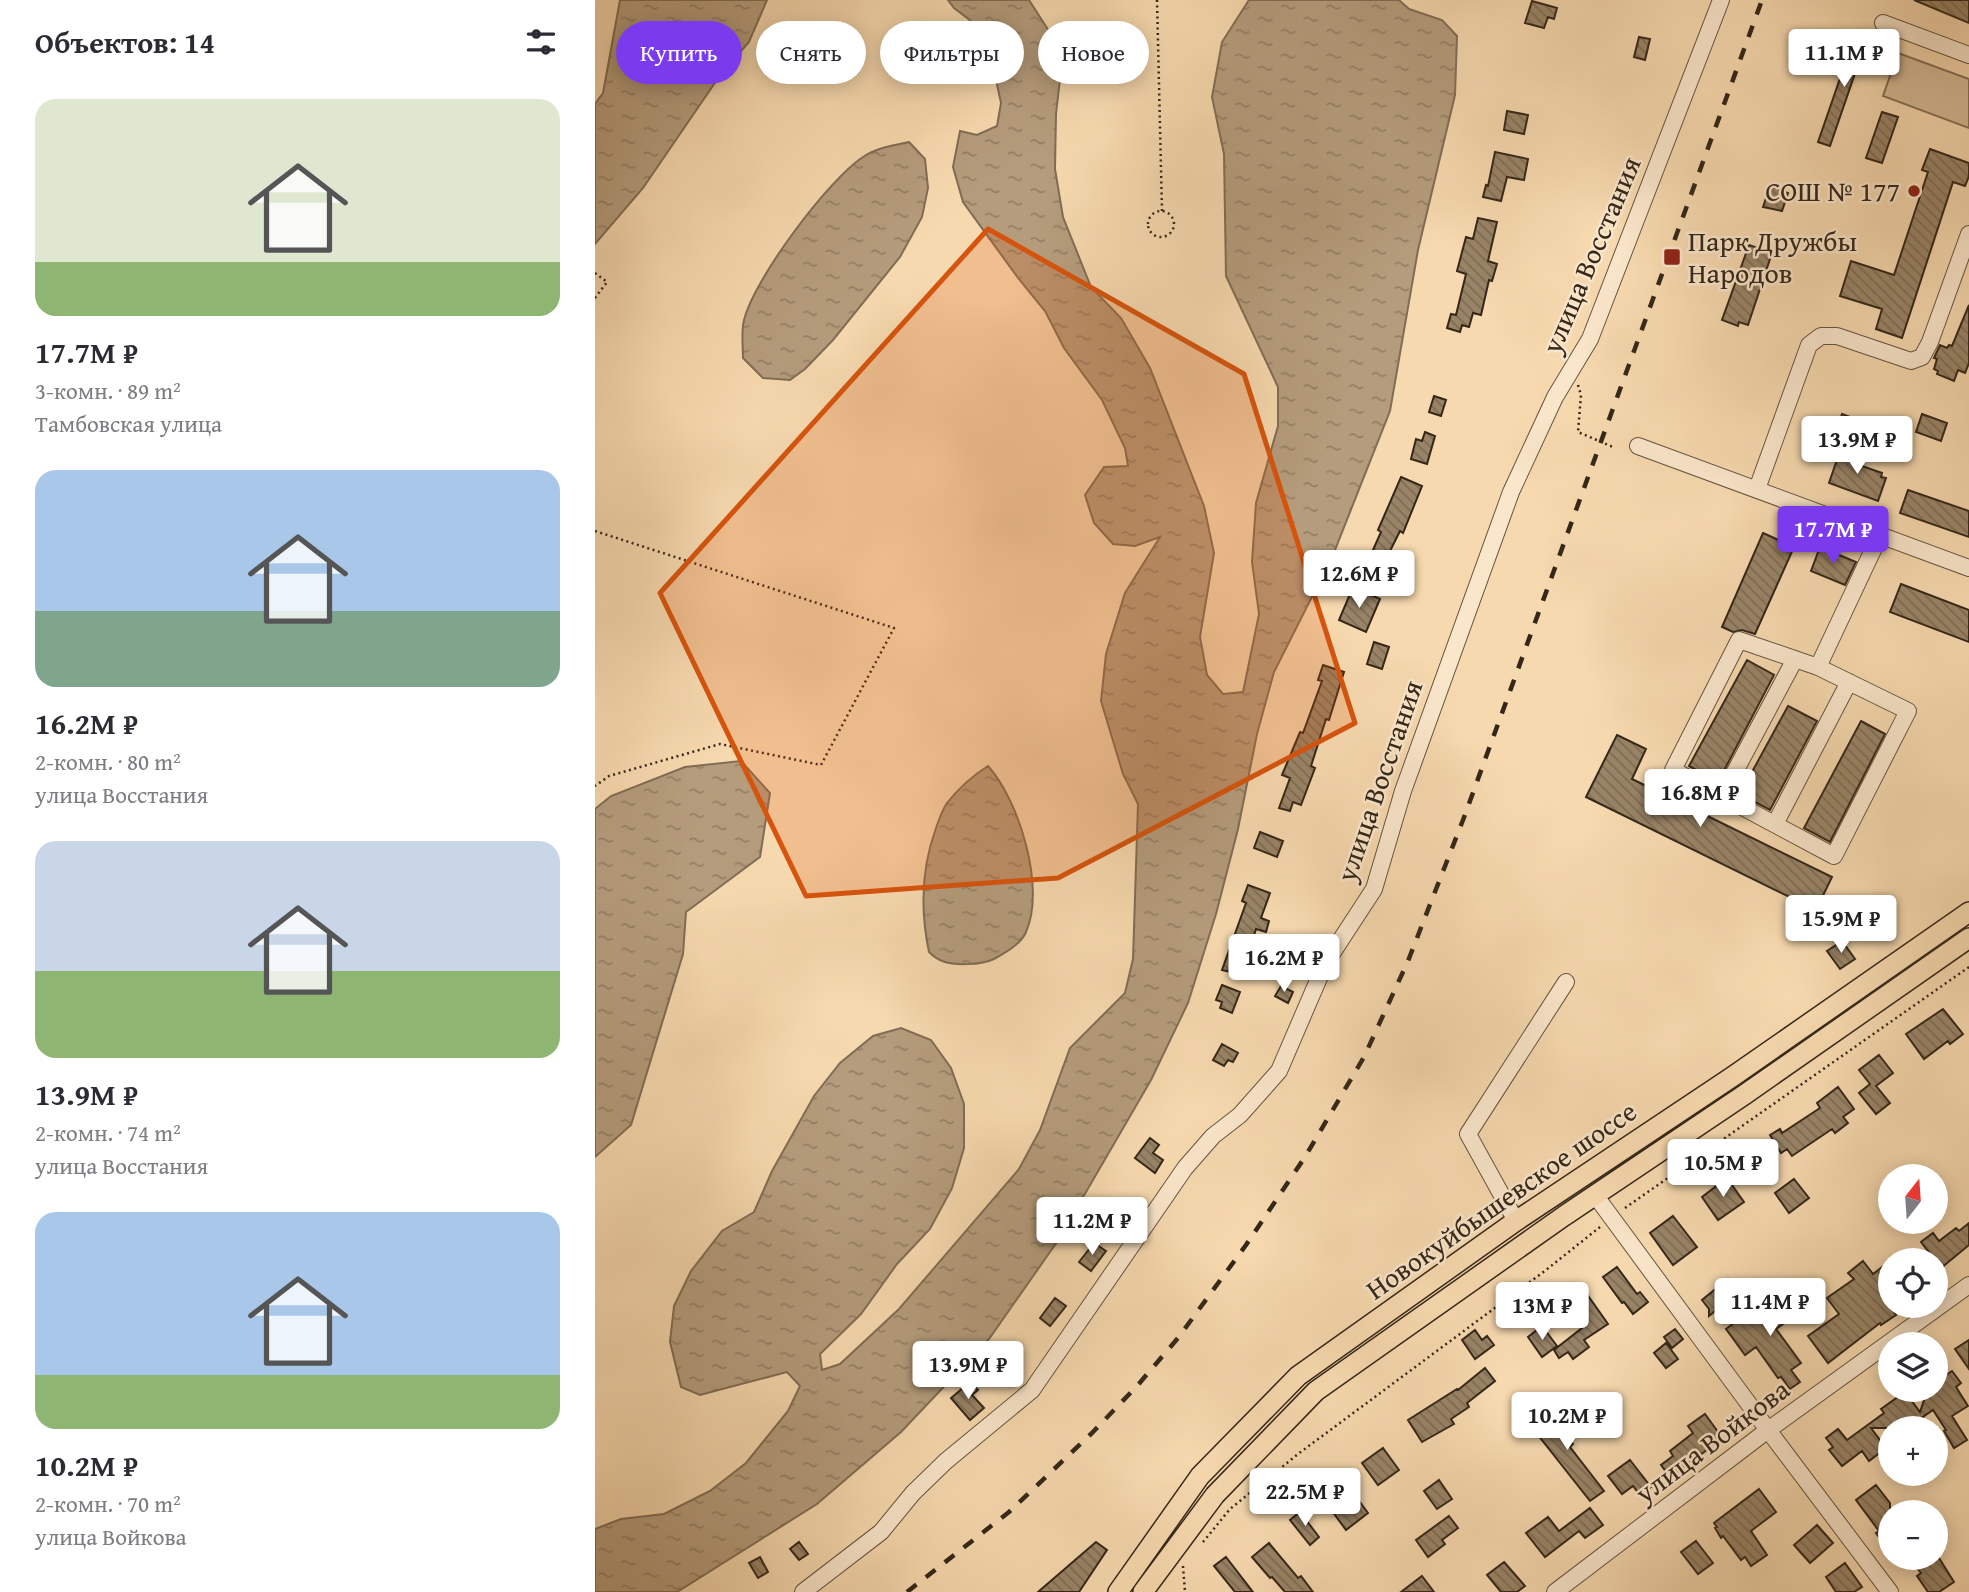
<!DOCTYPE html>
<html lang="ru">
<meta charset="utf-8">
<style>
body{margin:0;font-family:"Gentium Book Plus",serif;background:#f7f7f7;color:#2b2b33;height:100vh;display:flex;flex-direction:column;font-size:26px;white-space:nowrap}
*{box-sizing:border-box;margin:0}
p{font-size:23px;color:#7c7c81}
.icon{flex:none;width:38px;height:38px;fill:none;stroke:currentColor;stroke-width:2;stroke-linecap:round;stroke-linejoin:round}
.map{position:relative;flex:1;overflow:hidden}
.side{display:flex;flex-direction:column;background:#fff;width:595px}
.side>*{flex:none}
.hud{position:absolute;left:21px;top:21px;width:665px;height:63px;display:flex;gap:14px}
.needle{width:46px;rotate:17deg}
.buttons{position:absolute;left:1283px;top:1164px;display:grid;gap:14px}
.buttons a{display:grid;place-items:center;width:70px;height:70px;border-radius:50%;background:#fff;box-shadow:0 4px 18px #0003;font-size:35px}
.price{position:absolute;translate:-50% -60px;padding:0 16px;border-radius:7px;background:#fff;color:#222;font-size:23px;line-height:46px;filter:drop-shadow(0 2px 4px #0008)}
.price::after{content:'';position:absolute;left:50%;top:42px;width:21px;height:16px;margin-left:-10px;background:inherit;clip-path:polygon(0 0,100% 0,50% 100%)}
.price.current{background:#7c3aed;color:#fff}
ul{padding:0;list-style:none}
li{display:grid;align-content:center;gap:14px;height:371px;padding:0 35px}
li span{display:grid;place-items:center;height:217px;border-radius:21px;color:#555}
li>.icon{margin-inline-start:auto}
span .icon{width:126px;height:126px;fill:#fffc;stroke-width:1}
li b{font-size:30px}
h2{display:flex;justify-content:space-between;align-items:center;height:84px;padding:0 35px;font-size:30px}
.chip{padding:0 24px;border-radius:32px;background:#fff;box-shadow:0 4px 18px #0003;font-size:24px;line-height:63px}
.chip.current{background:#7c3aed;color:#fff}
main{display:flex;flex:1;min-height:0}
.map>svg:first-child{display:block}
.grass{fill:#d6bb96;stroke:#857158;stroke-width:2}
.water{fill:url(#water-ripples);stroke:#816d54;stroke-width:2}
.building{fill:url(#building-back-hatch);stroke:#342719;stroke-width:2}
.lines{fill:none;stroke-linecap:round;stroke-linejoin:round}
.minor-casing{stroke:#65543e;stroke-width:18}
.major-casing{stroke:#342719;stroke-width:22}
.path{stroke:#342719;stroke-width:2.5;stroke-dasharray:2 3.5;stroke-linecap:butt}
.minor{stroke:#fae6cb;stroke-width:16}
.major{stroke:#f7d9af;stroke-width:19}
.rail{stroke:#342719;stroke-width:4.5;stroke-dasharray:12 12;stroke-linecap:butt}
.marked{fill:#d6540d;fill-opacity:0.2;stroke:#d6540d;stroke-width:5;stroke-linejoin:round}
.poi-dot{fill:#8f2418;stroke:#fae6cb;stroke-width:2.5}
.labels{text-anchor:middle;stroke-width:5;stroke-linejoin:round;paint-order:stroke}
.poi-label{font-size:28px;fill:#342719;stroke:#fae6cb;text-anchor:end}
.street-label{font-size:28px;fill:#342719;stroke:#fae6cb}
</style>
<main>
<section class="side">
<h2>Объектов: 14<svg class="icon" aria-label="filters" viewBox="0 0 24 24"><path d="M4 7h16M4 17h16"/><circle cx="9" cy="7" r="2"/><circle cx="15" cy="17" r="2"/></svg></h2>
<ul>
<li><span style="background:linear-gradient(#dfe7d0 75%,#8fb573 0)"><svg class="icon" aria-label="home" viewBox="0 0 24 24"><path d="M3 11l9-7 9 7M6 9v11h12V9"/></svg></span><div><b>17.7M ₽</b><p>3-комн. · 89 m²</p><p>Тамбовская улица</p></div></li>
<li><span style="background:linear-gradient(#a9c7e8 65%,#7fa58c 0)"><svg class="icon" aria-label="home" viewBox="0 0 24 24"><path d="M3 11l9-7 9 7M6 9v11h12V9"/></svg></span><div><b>16.2M ₽</b><p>2-комн. · 80 m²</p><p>улица Восстания</p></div></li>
<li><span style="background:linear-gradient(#c9d6e8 60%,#8fb573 0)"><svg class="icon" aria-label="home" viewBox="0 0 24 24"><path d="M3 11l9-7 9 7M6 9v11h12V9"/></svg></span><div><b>13.9M ₽</b><p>2-комн. · 74 m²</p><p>улица Восстания</p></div></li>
<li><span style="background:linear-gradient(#a9c7e8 75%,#8fb573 0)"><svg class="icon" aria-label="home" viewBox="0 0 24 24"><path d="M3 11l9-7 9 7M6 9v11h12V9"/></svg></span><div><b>10.2M ₽</b><p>2-комн. · 70 m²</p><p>улица Войкова</p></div></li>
</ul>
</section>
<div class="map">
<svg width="1374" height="1592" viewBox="0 0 1374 1592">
<defs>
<pattern id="water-ripples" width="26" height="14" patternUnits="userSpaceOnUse" patternTransform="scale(1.75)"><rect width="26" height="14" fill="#b59c7c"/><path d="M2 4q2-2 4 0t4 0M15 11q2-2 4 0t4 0" fill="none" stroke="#947f65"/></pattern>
<pattern id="building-back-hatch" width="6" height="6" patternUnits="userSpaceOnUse" patternTransform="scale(1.75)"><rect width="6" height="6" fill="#998467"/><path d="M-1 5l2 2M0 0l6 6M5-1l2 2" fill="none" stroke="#7e6c54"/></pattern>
</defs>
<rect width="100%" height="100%" fill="#f7d9af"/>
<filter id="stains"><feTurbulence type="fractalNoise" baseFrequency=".00286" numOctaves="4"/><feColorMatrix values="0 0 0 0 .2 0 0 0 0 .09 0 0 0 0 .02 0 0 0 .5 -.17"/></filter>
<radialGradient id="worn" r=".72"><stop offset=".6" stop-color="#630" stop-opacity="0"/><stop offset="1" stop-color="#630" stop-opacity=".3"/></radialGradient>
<path class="grass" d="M1303,53l71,26v49l-86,-32z"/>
<path class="water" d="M25,0h147l-18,42 -28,32 -78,114 -48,56v-140l8,-11z
M353,0h81l34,53 -7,61 -1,55 8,48 28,70 30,31 29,50 54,138 10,47 -14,84 7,38 16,19 20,-2 16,-78 -7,-52 4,-59 22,-77v-39l-52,-111 -2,-122 -12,-57 10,-55 27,-42h150l10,9 33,11 15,16 -2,59 -37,155 -28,161 -57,144 -59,117 -17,62 -19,95 -22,85 -28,89 -37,77 -94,162 -68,97 -88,93 -84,72 -140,88h-82v-63l26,-10 43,-5 46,-23 36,-28 42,-52 12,-25 -13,-14 -87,23 -19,-8 -11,-45 4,-36 17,-35 31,-40 32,-19 18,-41 42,-75 26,-33 33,-27 28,-8 30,12 20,28 13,36v44l-12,40 -22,41 -33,35 -36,50 -41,40 2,16 18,-6 59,-55 120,-140 21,-39 30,-82 55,-55 8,-34 5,-155 -15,-30 -22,-73 5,-47 19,-61 35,-56 -25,9 -22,-2 -19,-21 -9,-28 19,-28 24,-1 -3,-18 -23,-48 -38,-52 -19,-37 -27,-33 -55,-76 -10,-35 7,-36 17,4 20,-9 4,-23 -6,-28 5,-32 -46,-35z
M314,142l16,17 3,29 -6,29 -22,40 -67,83 -28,29 -15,11 -27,-2 -20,-20c0,-12 -2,-26 1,-38 10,-41 84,-140 119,-163 13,-9 31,-12 46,-15z
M146,761l29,32 -10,64 -74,55 -3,42 -52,171 -36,32v-348l16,-13 74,-29z
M393,766c31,34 58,122 38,166 -5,12 -21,21 -32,27 -13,6 -38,7 -52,2 -5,-2 -10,-6 -13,-9 -9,-43 -8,-83 7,-124 3,-8 6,-18 11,-25 12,-15 25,-27 41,-37z"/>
<path class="building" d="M1319,0h55v23z
M937,1l25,7 -3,11 -6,-2 -4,11 -19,-5z
M1044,37l11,2 -5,21 -11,-3z
M1259,38l18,6 -5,14 -6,-2 -31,90 -12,-4z
M912,111l21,4 -4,19 -20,-4z
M1287,112l16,5 -16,46 -16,-5z
M1335,149l39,14v13l-4,10 -12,-4 -51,156 -26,-9 6,-20 -42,-13 11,-35 43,14 34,-103 -6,-2z
M900,152l33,7 -4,21 -17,-3 -6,24 -18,-4 3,-12 2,1z
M1175,186l18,7 -6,18 -19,-4z
M883,218l19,4 -9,39 9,3 -5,17 -3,-1 -8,35 -8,-2 -4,14 -7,-2 -2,7 -13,-4 4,-14 5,1 10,-41 -9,-3 9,-34 7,2z
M1154,245l23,8 -24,72 -9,-3 -1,4 -16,-6z
M1374,305v58l-4,10 -7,-3 -4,11 -17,-7 1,-3 -4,-2 3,-10 -3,-1 6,-13 7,3 2,-3 3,1z
M839,396l12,4 -5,16 -12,-4z
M1247,414l16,6 -10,29 -26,-9 5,-14 10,3z
M1327,414l25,9 -6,18 -25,-9z
M830,432l10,4 -8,28 -16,-5 5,-20 6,2z
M1246,448l21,8 -3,9 23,8 -1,4 5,1 -8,23 -49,-18z
M806,477l21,9 -19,47 -3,-2 -17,34 -14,-6 12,-27 -3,-2z
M1313,490l61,21v26l-69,-24z
M1168,533l31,14 -39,87 -13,-4 -9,2 -11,-5z
M1225,547l36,15 -11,23 -34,-14z
M1306,584l68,26v32l-79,-30z
M758,587l27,12 -14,33 -27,-12z
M779,642l15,5 -7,22 -15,-5z
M1152,660l27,15 -56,107 -29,-16z
M728,665l21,7 -15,48 -3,-1 -15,47 4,2 -14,37 -8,-3 -3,9 -11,-3 11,-30 -8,-3 18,-43 3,1 19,-52 -4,-1z
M1193,706l29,15 -47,89 -30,-16z
M1266,721l24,13 -55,108 -26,-14z
M1022,735l29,14 -14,30 200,98 -16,33 -230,-113z
M665,832l23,9 -6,16 -23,-9z
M653,885l22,8 -9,25 8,3 -3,11 -10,-3 -12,38 -7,-2 -2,8 -13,-3 24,-67 -4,-2z
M1247,941l13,18 -15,10 -13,-18z
M627,985l18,7 -8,21 -12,-5 2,-6 -6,-2z
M686,986l12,6 -5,11 -13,-7z
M1348,1009l20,25 -13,10 -2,-3 -24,18 -18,-25z
M627,1044l16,9 -5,9 -5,-2 -4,6 -11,-6z
M1284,1055l14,18 -17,13 14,17 -14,11 -17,-21 11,-9 -11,-14z
M1243,1087l16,22 -11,8 5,6 -13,10 -3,-4 -40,27 -5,-7 -6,4 -11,-18 10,-6 2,4 38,-25 -3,-5z
M555,1138l9,7 -6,8 10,7 -8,13 -20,-15z
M1132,1178l17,24 -26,18 -16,-23z
M1199,1179l15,19 -20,15 -14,-20z
M1078,1216l24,31 -24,18 -23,-32z
M1374,1223v22l-28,23 -20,-26 12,-9 6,8 17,-13 3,3z
M499,1243l12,8 -15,20 -12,-9z
M1268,1261l10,13 17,-13v45l6,9 -15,10 -1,-2 -52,40 -20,-27 31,-22 -12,-16 27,-19 -6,-6z
M1022,1267l20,27 3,-2 8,10 -15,12 -9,-12 -2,1 -19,-26z
M1133,1279l11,13 -30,24v-7l-7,-9z
M989,1290l24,34 -24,16 5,7 -16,12 -5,-7 -9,6 -5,-8 28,-22 -9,-14 8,-6 -7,-11z
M1205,1297l7,10 -31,22 25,34 -10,7 9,12 -10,7 -9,-12 -3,1 -22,-31 -11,8 -19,-26 16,-12 2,3 29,-20 7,11z
M460,1298l11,8 -16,20 -10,-8z
M947,1326l15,20 -15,11 -14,-20z
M1080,1329l8,10 -11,9 -8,-11z
M880,1330l7,10 5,-4 7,9 -19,14 -13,-19z
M1374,1340v29l-14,-20z
M1071,1343l12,16 -12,9 -12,-15z
M890,1368l10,13 -28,22 2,4 -18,12 3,5 -32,18 -14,-22 49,-31 1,1z
M1357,1371l9,12 -5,4 12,19 -16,10 15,24 -13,8 -10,-17 2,-1 -13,-20 -26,18h-36l15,20 -17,13 -7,-10 -20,15 -13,-16 4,-3 -7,-9 12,-9 9,11 37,-27 -3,-4 24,-17 15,20 7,-21 8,-1v-5l5,-2 -2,-3z
M375,1382l8,8 -6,5 12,13 -14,12 -19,-22z
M975,1410l8,10 -15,12 10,12 -3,3 34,44 -14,10 -60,-76 12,-10 8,11z
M1110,1414l16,22 -12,9 2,2 -41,30 -9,-12 12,-9 -3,-5 23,-18 -5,-7z
M788,1448l16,22 -21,15 -16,-22z
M1035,1460l21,27 -11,8 -7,-9 -11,8 -14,-18z
M844,1480l13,19 -15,10 -13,-18z
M1281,1485l14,18v49l-14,-19 3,-2 -23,-31z
M1164,1489l17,23 -25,19 16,24 -16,11 -6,-9 -4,3 -18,-24 -2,2 -6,-10 2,-1 -3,-4z
M756,1490l17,23 -22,17 -17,-23z
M995,1508l13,17 -18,13 -6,-7 -34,26 -19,-24 22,-16 11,14z
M705,1512l19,25 -9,8 -20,-25z
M854,1516l9,12 -16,12 3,4 -17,13 -12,-17z
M1222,1525l16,18 -23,20 -16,-18z
M1101,1541l17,22 -15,11 -17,-22z
M204,1542l9,12 -9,6 -9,-11z
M501,1542l11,8 -28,42h-41z
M674,1543l29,35 3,-2 12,16h-28l-13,-15 -2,1 -18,-21z
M165,1557l8,15 -10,6 -9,-15z
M631,1557l27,35h-18l-21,-26z
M1314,1558h30l15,24 -15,10h-11l-11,-16 4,-3z
M909,1562l21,24 -8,6h-16l-14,-17z
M1250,1563l17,24 -8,5h-18l-10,-15z
M827,1576l12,16h-33z"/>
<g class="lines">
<defs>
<path id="minor" d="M1288,23l86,32
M1043,446l331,122
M1162,489l52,-144 12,-9h16l74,25 11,-4 8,-15 39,-108
M1223,667l90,44 -74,145 -161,-86 66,-130 79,27 62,-132
M1127,796l73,-137
M1180,824l74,-142
M1000,1195l173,235 122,162
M921,1221l-48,-87 98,-152
M208,1592l78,-60 32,-39 33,-32 86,-71 153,-222 28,-32 27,-21 39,-44 46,-107 49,-75 29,-98 108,-299 44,-95 35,-58 131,-339
M960,1592l213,-162 201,-145"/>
<path id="major" d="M523,1592l82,-116 98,-100 218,-155 216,-144 237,-165
M548,1592l72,-97 101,-104 248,-175 180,-121 225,-157"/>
</defs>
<use href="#minor" class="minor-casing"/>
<use href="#major" class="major-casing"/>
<path class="path" d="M562,0l5,211
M553 224a13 13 0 1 1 26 0a13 13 0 1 1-26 0Z
M0,273l12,9 -12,16
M983,385l3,10 -3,37 35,15
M0,531l299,97 -73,137 -101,-21 -111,32 -14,10
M1030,1208l344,-241
M608,1542l27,-33 68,-55 248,-184 54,-43
M588,1566l2,26"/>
<use href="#minor" class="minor"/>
<use href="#major" class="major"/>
<path class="rail" d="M312,1592l102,-80 83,-79 45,-47 41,-48 68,-93 59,-88 59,-100 44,-96 55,-141 299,-820"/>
</g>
<path class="marked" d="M393,229l256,145 111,349 -297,155 -252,18 -146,-303z"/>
<g class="poi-dot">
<circle cx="1319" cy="191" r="7"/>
<rect x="1068" y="248" width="18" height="18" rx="3.5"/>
</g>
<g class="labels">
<g class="poi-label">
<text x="1305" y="201">СОШ № 177</text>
<text x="1093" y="251" text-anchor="start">Парк Дружбы<tspan x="1093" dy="32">Народов</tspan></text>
</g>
<g class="street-label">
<text transform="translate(996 255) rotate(-67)" y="10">улица Восстания</text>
<text transform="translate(784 781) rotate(-71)" y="10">улица Восстания</text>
<text transform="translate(906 1200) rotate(-35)" y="10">Новокуйбышевское шоссе</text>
<text transform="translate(1117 1441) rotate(-37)" y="10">улица Войкова</text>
</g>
</g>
<rect width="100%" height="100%" filter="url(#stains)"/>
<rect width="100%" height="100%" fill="url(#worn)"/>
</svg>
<div class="buttons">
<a><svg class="needle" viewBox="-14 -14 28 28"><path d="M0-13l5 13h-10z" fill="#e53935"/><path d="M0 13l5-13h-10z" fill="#7c7c81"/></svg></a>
<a><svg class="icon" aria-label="locate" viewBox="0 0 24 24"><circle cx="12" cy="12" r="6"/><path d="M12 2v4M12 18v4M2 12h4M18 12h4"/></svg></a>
<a><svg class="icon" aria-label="layers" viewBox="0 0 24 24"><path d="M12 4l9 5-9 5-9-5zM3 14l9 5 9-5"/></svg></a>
<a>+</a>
<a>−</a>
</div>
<b class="price" style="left:1249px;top:89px">11.1M ₽</b>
<b class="price" style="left:1262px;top:476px">13.9M ₽</b>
<b class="price current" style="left:1238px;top:566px">17.7M ₽</b>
<b class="price" style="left:764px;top:610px">12.6M ₽</b>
<b class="price" style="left:1105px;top:829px">16.8M ₽</b>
<b class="price" style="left:1246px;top:955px">15.9M ₽</b>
<b class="price" style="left:689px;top:994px">16.2M ₽</b>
<b class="price" style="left:1128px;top:1199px">10.5M ₽</b>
<b class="price" style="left:497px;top:1257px">11.2M ₽</b>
<b class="price" style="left:1175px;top:1338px">11.4M ₽</b>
<b class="price" style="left:947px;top:1342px">13M ₽</b>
<b class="price" style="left:373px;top:1401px">13.9M ₽</b>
<b class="price" style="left:972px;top:1452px">10.2M ₽</b>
<b class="price" style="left:710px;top:1528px">22.5M ₽</b>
<div class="hud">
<a class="chip current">Купить</a>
<a class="chip">Снять</a>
<a class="chip">Фильтры</a>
<a class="chip">Новое</a>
</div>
</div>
</main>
